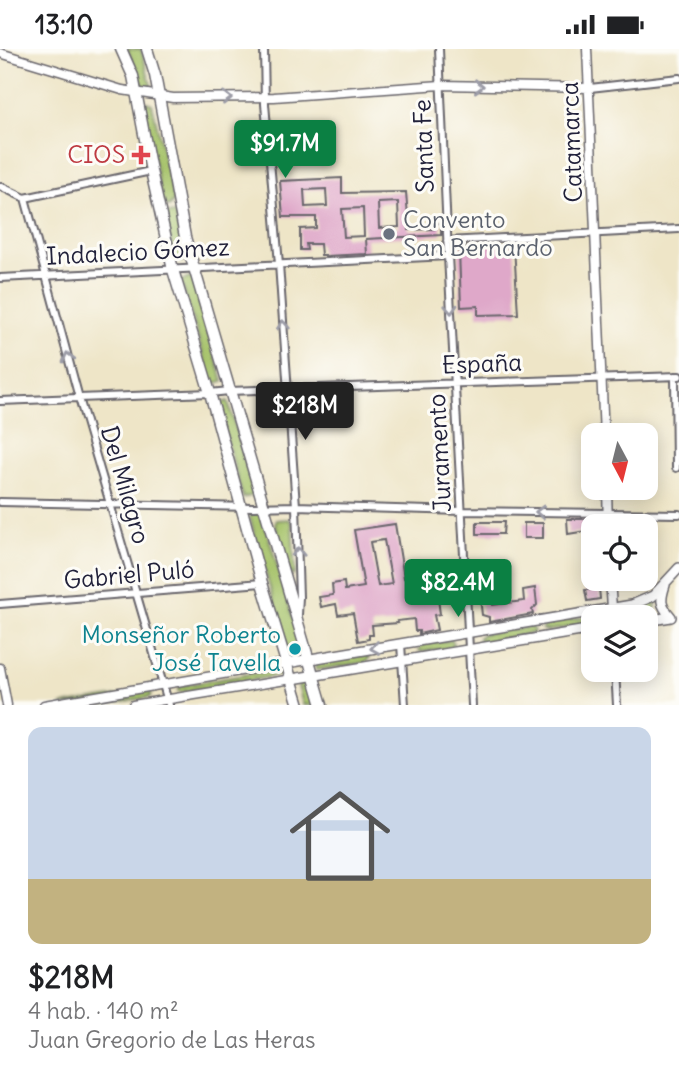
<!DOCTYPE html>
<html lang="es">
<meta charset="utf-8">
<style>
body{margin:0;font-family:Delius,sans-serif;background:#f2f2f2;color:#202124;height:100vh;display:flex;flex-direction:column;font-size:26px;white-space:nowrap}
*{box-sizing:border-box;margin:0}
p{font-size:23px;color:#757577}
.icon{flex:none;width:38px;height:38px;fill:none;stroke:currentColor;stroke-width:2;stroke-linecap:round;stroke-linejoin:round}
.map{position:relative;height:656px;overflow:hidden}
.drawer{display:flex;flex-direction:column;background:#fff;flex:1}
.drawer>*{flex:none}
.needle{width:46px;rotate:173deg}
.buttons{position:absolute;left:581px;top:374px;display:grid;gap:14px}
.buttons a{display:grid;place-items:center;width:77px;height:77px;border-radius:14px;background:#fff;box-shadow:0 4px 18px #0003;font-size:35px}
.price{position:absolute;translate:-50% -60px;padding:0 16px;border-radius:7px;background:#0b8043;color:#fff;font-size:23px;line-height:46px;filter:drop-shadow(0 2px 4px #0008)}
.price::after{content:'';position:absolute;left:50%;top:42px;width:21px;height:16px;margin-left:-10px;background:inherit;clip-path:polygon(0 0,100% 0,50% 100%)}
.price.current{background:#222;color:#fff}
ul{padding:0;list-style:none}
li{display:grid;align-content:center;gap:14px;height:371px;padding:0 28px}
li+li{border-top:2px solid #e0e0e0}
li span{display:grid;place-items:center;height:217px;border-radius:14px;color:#555}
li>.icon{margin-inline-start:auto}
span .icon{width:126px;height:126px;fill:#fffc;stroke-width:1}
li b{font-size:30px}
.status{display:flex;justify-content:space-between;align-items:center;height:49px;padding:0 35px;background:#fff;direction:ltr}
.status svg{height:19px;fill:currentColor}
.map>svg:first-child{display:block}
.green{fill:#a6c269;stroke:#647252;stroke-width:2}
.building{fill:#dfa8c9;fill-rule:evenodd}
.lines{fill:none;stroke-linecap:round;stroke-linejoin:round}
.minor-casing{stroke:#69666c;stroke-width:10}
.tertiary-casing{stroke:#69666c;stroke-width:11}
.secondary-casing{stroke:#69666c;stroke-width:12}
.primary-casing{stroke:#69666c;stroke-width:13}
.minor{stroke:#fff;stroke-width:6}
.tertiary{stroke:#fff;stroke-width:8}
.secondary{stroke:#fff;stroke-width:9}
.primary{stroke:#fff;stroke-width:10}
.oneway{stroke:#9c9ca7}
.health-dot{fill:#e0444e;stroke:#fdfcf7;stroke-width:2.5}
.worship-dot{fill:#6b7280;stroke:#fdfcf7;stroke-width:2.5}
.culture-dot{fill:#0f9aa8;stroke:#fdfcf7;stroke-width:2.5}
.labels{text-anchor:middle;stroke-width:6;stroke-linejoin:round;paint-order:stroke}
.street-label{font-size:24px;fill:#22223b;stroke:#fdfcf7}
.health-label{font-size:24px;fill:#be3a42;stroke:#fdfcf7;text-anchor:end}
.worship-label{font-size:24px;fill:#5b616d;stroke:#fdfcf7;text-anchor:start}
.culture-label{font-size:24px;fill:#0d838f;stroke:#fdfcf7;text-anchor:end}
</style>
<div class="status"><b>13:10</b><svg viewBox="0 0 49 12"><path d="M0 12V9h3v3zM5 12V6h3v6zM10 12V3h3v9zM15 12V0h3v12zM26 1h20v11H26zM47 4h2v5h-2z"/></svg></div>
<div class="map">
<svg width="679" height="656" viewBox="0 0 679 656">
<rect width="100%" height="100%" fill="#fdfcf7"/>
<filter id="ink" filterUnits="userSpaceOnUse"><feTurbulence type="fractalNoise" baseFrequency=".0143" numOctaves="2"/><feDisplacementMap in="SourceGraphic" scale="14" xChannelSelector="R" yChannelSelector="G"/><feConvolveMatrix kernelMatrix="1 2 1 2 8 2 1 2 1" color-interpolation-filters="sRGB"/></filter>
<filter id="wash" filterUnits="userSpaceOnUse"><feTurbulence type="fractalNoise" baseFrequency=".00686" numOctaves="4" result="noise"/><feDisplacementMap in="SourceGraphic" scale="28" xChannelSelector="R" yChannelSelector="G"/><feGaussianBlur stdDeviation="1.57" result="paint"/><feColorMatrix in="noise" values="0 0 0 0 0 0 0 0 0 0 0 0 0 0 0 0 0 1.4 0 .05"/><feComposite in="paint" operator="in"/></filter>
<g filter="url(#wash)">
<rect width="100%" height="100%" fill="#eee5c7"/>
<path class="green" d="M127,0h14l10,36 -2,3 -5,-1z
M147,53l5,2 22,97 -5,6 -5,-2 -2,-4 -19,-95 1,-3z
M164,164l4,1 7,-1 11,44v3l-3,2h-6l-2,-3z
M193,228l30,104 -11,3 -31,-103z
M228,352l26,94 -11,3 -26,-94z
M255,463l7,3 40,134 -2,6 -7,2 -4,-3 -39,-136 1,-4z
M289,470l3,5 3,49 -2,2 -3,-1 -15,-51 2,-3z
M653,551l3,2 -1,9 -2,1 -28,5 -1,-4z
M591,567l4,2h-2v5l-47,8 -4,-2 2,-5z
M531,578l3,4 -1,2 -51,9 -3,-2v-3l3,-3z
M452,591l2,4 -2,3 -31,5 -2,-2 3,-5z
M365,606l4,3 -3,4 -50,8 -1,-7z
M280,620l3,4 -2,2 -100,17 -3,-1 2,-5z
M307,633l5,2 6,21h-15l-5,-19 2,-3z
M149,642l3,4 -2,2 -46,8h-43z"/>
<g id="blocks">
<path class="building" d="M342,129v15l64,-1 3,38 25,-1v-5l7,-1v12l-75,4 1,15 -42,2v-1h-4l-1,-11h-14l1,6h-7v-21l16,-1v-11h-33l-3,-36zM326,140l1,17 -22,1 -1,-17zM398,153l1,25 -20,1 -1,-25zM363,159l1,28 -20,1 -2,-28z
M492,196v2l22,-1 4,68 -40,1v-9l-17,1 -2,-58 2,-2z
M567,470h29l3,3 1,5h-7v3l-25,4z
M477,473h27l-1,12h-26z
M524,474h19v15h-19z
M395,475l9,54 44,-7 2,14 -37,6 2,11 23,-3 2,15 -6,1 3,15 -18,4v-3h-4l-1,-12 -17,2 1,2 -26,2 1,10h-4v4l-11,2 -5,-28 -15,2 -2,-11 -15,3 -2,-10 14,-2 -1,-11 12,-2 1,8 19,-3 -10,-57zM384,491l8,44 -14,2 -8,-44z
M479,515l13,1 1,7h-3v7l-9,1z
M535,539l2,17 -5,5 1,4 -44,8v-5l-7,-2 -2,-18 12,-2 1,10 31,-4 -1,-11z
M599,539l1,11 -13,2 -2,-11z"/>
</g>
</g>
<g filter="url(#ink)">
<use href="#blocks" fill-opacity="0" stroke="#69666c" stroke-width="2"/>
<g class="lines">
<defs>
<path id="minor" d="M264,0l1,55 14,160 17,242 3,91 -1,18
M439,0l9,207 24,449
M590,39l89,-10
M0,137l25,12 126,-27
M25,149l54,200 90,307
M447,192l232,-12
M0,229l448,-22
M675,327l1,92
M0,352l210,-8 19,-2 450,-15
M0,453l253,5 43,-1 166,5 217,3
M0,555l262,-21
M401,595l4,61
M615,621l2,35"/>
<path id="tertiary" d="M587,0l17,387
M0,4l122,37 51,8 101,-1 167,-12 149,3
M607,439l1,39
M610,530l2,29
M0,619l7,37
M44,656l243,-42
M133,656l159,-26"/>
<path id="secondary" d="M665,536c-5,15 -5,19 6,32
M646,572l25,-4
M287,614l345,-58 21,-9 26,-28
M292,630l301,-50"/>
<path id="primary" d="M121,0l12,27 18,95 22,99 37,123 52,190 37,122
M147,0l8,26 30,162 137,468"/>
</defs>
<use href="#minor" class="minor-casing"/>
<use href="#tertiary" class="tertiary-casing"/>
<use href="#secondary" class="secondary-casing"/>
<use href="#primary" class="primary-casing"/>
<use href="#minor" class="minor"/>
<use href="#tertiary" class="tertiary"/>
<use href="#secondary" class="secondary"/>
<use href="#primary" class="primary"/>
</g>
<defs><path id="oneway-chevron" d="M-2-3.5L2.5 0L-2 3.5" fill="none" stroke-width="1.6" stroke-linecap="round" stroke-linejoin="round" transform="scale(1.75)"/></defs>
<g class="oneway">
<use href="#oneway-chevron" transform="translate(479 37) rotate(1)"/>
<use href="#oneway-chevron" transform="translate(227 49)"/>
<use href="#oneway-chevron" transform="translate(451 260) rotate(87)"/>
<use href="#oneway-chevron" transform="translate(283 276) rotate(-94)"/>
<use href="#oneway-chevron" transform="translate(68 308) rotate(-105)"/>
<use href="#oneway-chevron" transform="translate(540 463) rotate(-179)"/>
<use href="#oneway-chevron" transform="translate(298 503) rotate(-92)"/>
<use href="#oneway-chevron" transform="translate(375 599) rotate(171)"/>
</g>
</g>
<path class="health-dot" d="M137.5 95.5h7v7h7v7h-7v7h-7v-7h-7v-7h7z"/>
<circle class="worship-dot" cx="389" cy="185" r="7"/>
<circle class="culture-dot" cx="295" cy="600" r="7"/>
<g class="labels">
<g class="street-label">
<text transform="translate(572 93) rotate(-92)" y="8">Catamarca</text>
<text transform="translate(424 97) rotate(-92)" y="8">Santa Fe</text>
<text transform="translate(138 203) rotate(-3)" y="8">Indalecio Gómez</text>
<text transform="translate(482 315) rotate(-2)" y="8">España</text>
<text transform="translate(440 404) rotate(-93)" y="8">Juramento</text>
<text transform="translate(125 436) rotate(74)" y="8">Del Milagro</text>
<text transform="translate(129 526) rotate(-5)" y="8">Gabriel Puló</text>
</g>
<g class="health-label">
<text x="125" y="114">CIOS</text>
</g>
<g class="worship-label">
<text x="403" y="179">Convento<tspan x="403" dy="28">San Bernardo</tspan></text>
</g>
<g class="culture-label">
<text x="281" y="594">Monseñor Roberto<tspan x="281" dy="28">José Tavella</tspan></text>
</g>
</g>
</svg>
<div class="buttons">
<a><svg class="needle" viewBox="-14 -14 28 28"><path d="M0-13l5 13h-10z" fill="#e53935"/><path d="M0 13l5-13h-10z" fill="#757577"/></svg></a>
<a><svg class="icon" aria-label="locate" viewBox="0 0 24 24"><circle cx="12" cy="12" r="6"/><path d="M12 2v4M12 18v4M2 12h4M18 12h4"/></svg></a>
<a><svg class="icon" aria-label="layers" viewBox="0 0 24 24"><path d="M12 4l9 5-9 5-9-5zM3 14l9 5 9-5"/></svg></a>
</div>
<b class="price" style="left:285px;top:131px">$91.7M</b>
<b class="price current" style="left:305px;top:393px">$218M</b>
<b class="price" style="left:458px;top:570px">$82.4M</b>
</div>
<section class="drawer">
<ul>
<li><span style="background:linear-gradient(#c9d6e8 70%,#c2b280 0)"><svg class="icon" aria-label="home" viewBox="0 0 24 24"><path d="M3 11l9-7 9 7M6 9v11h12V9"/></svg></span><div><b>$218M</b><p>4 hab. · 140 m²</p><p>Juan Gregorio de Las Heras</p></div></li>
</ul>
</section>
